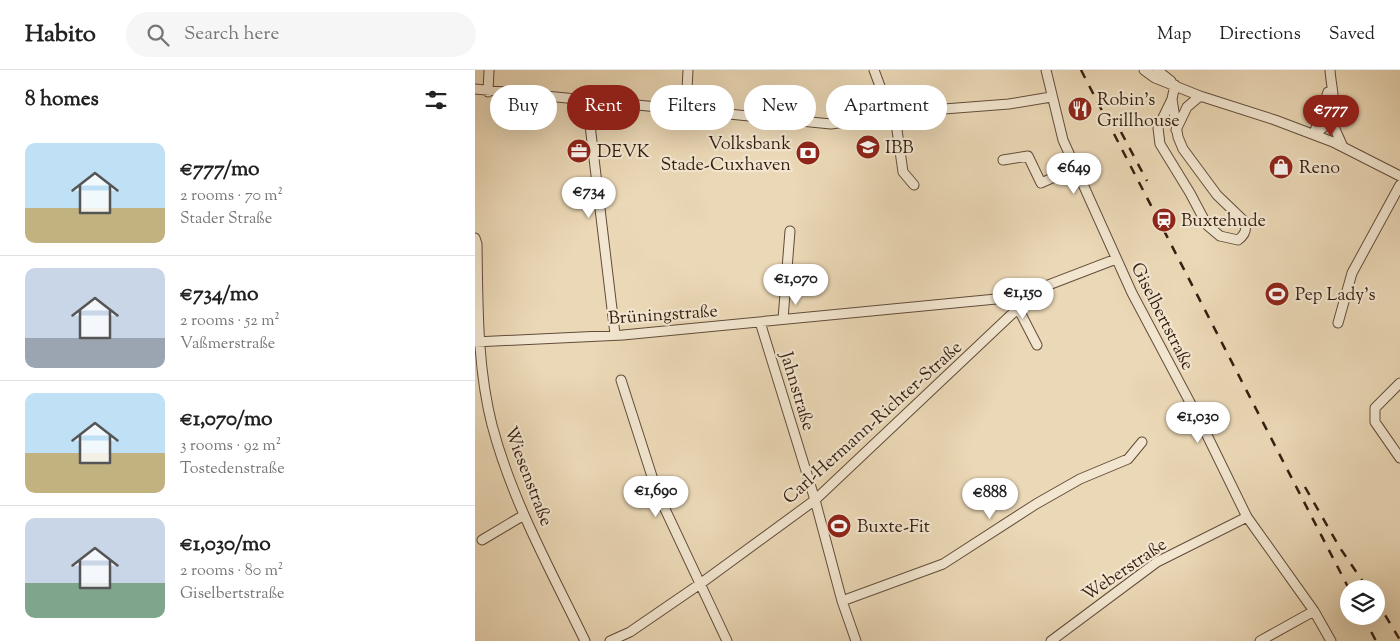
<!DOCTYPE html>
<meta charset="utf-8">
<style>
body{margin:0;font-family:"Sorts Mill Goudy",serif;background:#f6f6f6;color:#222;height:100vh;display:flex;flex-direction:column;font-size:19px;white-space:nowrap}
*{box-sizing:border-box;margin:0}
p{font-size:16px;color:#767676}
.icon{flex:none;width:28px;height:28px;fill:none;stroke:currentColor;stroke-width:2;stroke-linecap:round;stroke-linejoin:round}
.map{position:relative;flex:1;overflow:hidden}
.drawer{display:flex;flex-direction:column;background:#fff;width:475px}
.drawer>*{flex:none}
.hud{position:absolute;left:15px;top:15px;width:475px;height:45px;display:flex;gap:10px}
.controls{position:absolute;left:865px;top:510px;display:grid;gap:10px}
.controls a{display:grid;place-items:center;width:45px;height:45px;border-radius:50%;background:#fff;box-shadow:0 5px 20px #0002;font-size:25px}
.price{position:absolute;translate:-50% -42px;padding:0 11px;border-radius:18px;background:#fff;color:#222;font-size:16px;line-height:32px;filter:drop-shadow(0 1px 2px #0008)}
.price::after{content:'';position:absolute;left:50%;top:30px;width:15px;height:11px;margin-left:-8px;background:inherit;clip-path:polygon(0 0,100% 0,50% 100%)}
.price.selected{background:#8f2418;color:#fff}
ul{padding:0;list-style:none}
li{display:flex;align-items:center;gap:15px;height:125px;padding:0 25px}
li+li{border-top:1px solid #e0e0e0}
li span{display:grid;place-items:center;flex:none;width:140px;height:100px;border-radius:10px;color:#555}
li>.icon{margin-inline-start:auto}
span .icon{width:60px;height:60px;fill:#fffc;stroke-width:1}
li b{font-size:21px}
h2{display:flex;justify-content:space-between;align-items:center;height:60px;padding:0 25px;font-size:21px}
.chip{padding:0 18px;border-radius:22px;background:#fff;box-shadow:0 5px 20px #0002;font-size:18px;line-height:45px}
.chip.selected{background:#8f2418;color:#fff}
header{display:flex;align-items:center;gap:30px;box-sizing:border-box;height:70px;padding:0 25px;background:#fff;border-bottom:1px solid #e0e0e0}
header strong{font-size:24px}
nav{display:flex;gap:28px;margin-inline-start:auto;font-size:18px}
.search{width:350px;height:45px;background:#f6f6f6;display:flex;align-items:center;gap:12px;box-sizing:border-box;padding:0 18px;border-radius:28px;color:#767676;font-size:19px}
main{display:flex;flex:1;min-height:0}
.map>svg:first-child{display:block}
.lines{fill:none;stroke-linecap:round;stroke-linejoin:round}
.minor-casing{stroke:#624c3a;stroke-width:11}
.minor{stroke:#f2e6d0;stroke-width:9}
.rail{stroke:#351d10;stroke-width:2.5;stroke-dasharray:9 9;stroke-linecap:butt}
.labels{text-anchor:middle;stroke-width:4.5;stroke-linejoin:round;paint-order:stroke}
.poi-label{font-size:18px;fill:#351d10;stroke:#f2e6d0;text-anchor:start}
.street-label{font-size:18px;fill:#351d10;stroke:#f2e6d0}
</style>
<header>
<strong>Habito</strong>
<div class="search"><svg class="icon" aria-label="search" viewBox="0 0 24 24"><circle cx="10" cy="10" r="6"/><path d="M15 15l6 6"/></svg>Search here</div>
<nav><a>Map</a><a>Directions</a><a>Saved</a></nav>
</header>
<main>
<section class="drawer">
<h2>8 homes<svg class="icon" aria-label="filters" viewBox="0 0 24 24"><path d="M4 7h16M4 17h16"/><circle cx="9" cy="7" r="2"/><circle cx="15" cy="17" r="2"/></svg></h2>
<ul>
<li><span style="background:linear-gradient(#bfe0f5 65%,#c2b280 0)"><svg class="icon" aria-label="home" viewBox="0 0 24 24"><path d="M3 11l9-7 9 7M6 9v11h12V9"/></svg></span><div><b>€777/mo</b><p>2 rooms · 70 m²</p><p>Stader Straße</p></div></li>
<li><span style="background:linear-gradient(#c9d6e8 70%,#9aa5b1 0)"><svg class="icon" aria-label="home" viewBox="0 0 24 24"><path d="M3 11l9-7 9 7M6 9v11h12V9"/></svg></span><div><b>€734/mo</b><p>2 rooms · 52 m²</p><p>Vaßmerstraße</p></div></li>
<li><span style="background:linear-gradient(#bfe0f5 60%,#c2b280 0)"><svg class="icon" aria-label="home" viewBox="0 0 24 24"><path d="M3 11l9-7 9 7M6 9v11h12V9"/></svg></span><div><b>€1,070/mo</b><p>3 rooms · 92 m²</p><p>Tostedenstraße</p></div></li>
<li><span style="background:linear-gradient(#c9d6e8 65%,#7fa58c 0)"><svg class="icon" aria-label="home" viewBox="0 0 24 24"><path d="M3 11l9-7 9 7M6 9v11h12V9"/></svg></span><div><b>€1,030/mo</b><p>2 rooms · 80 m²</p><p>Giselbertstraße</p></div></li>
</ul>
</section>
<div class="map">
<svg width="925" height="571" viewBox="0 0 925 571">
<rect width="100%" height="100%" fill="#ebd8b6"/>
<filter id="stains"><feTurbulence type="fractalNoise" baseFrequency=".004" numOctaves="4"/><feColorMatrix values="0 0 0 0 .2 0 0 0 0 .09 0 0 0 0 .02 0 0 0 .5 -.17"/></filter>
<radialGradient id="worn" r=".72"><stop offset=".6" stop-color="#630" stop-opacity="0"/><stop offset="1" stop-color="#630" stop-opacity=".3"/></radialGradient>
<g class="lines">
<defs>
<path id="minor" d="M399,0l17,46
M571,0l17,70 69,153 70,132 45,92 67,94 17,30
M669,0l11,8 45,18 75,24 58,22 67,34
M682,0l14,11
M0,19l356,35 100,-14 78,-6 42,-7
M13,22l1,-22
M697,29l6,38 5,12 34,46 28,27c2,8 0,13 -7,18l-18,-4 -13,-11 -17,-32 -30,-49 -2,-16 14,-29 3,-14
M112,30l28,234
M211,40l2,-40
M420,46l8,56 11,13
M856,50l12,27
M701,60l11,-23 13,-11
M839,64c29,-16 18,-36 16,-64
M839,64l14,-42
M528,90l25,-4 13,27 34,-15
M0,168l2,6c1,61 0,122 15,181 20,76 59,146 93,216
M539,238l7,6 16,31
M308,249l7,-88
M285,252l55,178 27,101 14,40
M863,253l14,-50 48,-88
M0,272l148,-7 394,-38 99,-38
M146,310l36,112 70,149
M925,313l-25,25v14l25,36
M7,470l42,-25
M367,531l101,-37 93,-60 44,-25 48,-20 14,-17
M135,571l20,-9 70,-48 115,-84 198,-187 4,-16
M576,571l106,-79 90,-45
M785,571l54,-30"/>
</defs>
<use href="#minor" class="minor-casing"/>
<use href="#minor" class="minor"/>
<path class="rail" d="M606,0l268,519
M646,62l26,49
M830,417l35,61 28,41
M901,530l24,40
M888,546l13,25"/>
</g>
<defs>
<symbol id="restaurant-disc" viewBox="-11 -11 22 22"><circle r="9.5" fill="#8f2418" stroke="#f2e6d0"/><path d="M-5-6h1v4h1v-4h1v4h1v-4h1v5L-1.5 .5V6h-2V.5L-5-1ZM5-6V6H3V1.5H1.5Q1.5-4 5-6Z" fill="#fff"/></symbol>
<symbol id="university-disc" viewBox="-11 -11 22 22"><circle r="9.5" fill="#8f2418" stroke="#f2e6d0"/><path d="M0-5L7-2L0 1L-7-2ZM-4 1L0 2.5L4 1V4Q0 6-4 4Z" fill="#fff"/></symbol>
<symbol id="office-disc" viewBox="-11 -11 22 22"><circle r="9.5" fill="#8f2418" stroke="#f2e6d0"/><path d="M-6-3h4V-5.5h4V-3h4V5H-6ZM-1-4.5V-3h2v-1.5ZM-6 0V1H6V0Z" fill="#fff"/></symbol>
<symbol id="bank-disc" viewBox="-11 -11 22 22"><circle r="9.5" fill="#8f2418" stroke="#f2e6d0"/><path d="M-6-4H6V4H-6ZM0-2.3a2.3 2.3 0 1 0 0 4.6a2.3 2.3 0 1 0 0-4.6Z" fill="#fff"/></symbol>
<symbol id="shop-disc" viewBox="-11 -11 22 22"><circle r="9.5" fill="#8f2418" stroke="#f2e6d0"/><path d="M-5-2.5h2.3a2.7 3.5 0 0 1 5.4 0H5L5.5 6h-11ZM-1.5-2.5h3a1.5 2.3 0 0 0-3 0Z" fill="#fff"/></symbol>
<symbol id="station-disc" viewBox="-11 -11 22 22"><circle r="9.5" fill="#8f2418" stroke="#f2e6d0"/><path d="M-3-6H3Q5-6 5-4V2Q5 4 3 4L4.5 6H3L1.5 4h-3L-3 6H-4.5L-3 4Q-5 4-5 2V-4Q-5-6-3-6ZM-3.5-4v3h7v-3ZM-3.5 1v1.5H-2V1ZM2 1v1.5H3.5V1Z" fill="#fff"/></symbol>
<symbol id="stadium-disc" viewBox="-11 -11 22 22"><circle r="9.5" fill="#8f2418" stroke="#f2e6d0"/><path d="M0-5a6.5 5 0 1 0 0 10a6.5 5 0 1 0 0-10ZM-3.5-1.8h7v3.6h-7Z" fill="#fff"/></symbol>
</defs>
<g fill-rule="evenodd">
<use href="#restaurant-disc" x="591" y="25" width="28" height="28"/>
<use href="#university-disc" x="379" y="63" width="28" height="28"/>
<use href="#office-disc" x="90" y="67" width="28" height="28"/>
<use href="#bank-disc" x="319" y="69" width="28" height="28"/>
<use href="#shop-disc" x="792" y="83" width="28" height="28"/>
<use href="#station-disc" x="675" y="136" width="28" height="28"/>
<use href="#stadium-disc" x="788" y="210" width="28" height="28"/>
<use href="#stadium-disc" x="350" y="442" width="28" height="28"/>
</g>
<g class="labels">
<g class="poi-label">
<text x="622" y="35">Robin's<tspan x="622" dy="21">Grillhouse</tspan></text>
<text x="316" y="79" text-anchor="end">Volksbank<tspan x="316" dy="21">Stade-Cuxhaven</tspan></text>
<text x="410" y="83">IBB</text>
<text x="122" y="87">DEVK</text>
<text x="824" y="103">Reno</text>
<text x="706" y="156">Buxtehude</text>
<text x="820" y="230">Pep Lady's</text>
<text x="382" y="462">Buxte-Fit</text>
</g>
<g class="street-label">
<text transform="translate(188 244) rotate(-4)" y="6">Brüningstraße</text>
<text transform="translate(688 246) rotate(63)" y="6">Giselbertstraße</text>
<text transform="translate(323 321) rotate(73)" y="6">Jahnstraße</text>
<text transform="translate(397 352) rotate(-42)" y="6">Carl-Hermann-Richter-Straße</text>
<text transform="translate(54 406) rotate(69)" y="6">Wiesenstraße</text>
<text transform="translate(649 499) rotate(-34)" y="6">Weberstraße</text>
</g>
</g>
<rect width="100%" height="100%" filter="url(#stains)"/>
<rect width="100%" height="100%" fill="url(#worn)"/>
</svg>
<div class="controls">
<a><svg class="icon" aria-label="layers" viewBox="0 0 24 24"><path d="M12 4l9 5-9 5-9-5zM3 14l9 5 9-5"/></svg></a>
</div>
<b class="price selected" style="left:856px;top:67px">€777</b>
<b class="price" style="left:599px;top:125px">€649</b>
<b class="price" style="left:114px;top:149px">€734</b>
<b class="price" style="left:321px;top:236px">€1,070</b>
<b class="price" style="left:548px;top:250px">€1,150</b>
<b class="price" style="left:723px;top:374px">€1,030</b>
<b class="price" style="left:181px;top:448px">€1,690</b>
<b class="price" style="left:515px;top:450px">€888</b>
<div class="hud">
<a class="chip">Buy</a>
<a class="chip selected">Rent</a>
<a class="chip">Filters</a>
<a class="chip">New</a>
<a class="chip">Apartment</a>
</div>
</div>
</main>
